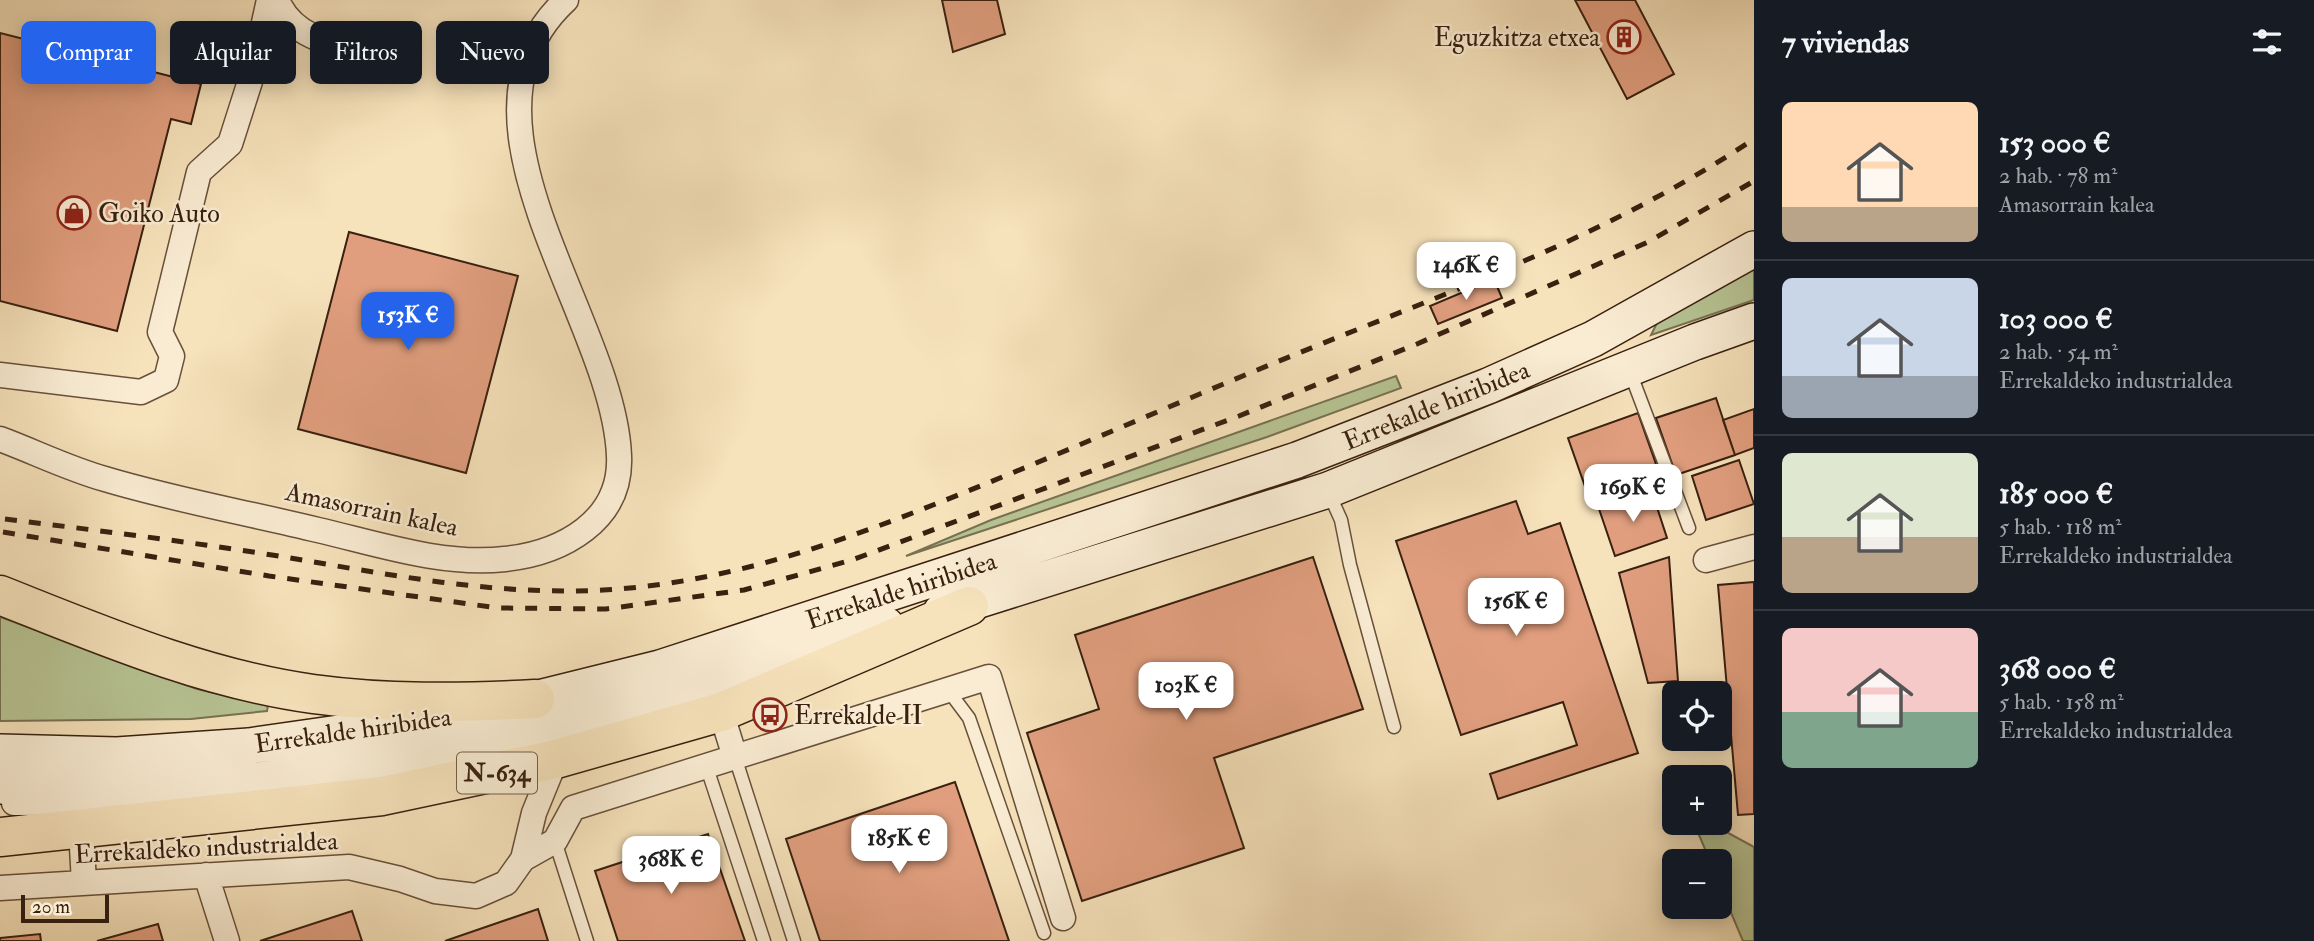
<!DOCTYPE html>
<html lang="es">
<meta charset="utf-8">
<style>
body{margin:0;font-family:"IM FELL Double Pica",serif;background:#20242c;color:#f1f3f6;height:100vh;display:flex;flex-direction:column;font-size:26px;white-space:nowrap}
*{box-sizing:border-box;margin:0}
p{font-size:23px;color:#9ea1a6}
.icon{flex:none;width:38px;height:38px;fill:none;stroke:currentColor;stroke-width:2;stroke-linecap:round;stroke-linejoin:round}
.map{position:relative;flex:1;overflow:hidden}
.side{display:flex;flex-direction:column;background:#171b24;width:560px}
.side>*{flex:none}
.banner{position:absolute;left:21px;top:21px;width:665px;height:63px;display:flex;gap:14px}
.controls{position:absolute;left:1662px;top:681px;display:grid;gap:14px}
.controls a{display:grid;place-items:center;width:70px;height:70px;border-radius:10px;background:#171b24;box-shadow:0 4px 18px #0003;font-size:35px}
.scale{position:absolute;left:21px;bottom:18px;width:88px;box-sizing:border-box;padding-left:7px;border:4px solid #39200f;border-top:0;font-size:19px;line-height:24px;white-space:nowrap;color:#39200f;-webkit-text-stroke:5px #f9ecd3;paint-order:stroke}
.price{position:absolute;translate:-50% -60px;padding:0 16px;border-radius:14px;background:#fff;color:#222;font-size:23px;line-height:46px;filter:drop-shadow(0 2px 4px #0008)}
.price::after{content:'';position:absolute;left:50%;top:42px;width:21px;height:16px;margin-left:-10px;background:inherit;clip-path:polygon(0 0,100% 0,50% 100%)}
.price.current{background:#2563eb;color:#fff}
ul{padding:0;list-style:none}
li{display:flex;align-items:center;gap:21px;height:175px;padding:0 28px}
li+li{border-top:2px solid #363941}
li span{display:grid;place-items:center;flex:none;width:196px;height:140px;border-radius:10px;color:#555}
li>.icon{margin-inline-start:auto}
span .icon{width:84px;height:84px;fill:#fffc;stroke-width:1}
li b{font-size:30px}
h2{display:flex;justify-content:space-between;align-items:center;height:84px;padding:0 28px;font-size:30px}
.tag{padding:0 24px;border-radius:10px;background:#171b24;box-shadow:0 4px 18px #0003;font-size:24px;line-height:63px}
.tag.current{background:#2563eb;color:#fff}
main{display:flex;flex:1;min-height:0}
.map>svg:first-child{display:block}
.green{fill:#b7c494;stroke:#787252;stroke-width:2}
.building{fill:#e09e7e;stroke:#39200f;stroke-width:2}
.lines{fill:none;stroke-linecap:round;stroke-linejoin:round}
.service-casing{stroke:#68503a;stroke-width:15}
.minor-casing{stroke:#68503a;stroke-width:27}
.secondary-casing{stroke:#39200f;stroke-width:38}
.trunk-casing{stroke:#39200f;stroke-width:41}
.service{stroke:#f9ecd3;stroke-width:12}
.minor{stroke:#f9ecd3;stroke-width:24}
.secondary{stroke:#f9ecd3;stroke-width:35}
.trunk{stroke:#f6e2bb;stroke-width:38}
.rail{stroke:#39200f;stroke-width:5;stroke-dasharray:12 12;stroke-linecap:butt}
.labels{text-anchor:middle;stroke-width:5;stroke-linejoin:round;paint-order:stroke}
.shield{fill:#f9ecd3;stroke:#735d4a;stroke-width:2}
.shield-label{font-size:24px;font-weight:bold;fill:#39200f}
.poi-label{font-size:26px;fill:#39200f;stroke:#f9ecd3;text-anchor:start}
.street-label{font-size:26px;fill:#39200f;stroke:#f9ecd3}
</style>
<main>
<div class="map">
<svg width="1754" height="941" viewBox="0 0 1754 941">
<rect width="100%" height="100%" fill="#f6e2bb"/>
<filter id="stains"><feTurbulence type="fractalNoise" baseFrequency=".00286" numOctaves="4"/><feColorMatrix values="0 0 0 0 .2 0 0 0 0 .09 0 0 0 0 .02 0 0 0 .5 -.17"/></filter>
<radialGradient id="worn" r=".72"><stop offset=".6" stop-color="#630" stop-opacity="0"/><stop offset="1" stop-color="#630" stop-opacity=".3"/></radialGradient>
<path class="green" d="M1754,266v34l-103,35 10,-20z
M1396,376l5,12 -134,49 -361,119 85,-36z
M0,617l197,72 71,16 -1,6 -76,8 -191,2z
M1694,823h16l44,24v94h-11l-23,-54v-26h-10z"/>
<path class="building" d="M942,0h55l8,34 -52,18z
M1575,0h60l39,74 -47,25z
M0,33l201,51 -10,40 -20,-5 -54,212 -117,-30z
M349,232l169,44 -52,197 -168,-44z
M1494,279l8,19 -64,26 -8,-18z
M1716,398l19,57 -59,20 -20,-57z
M1754,409v39l-19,7 -12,-35z
M1638,413l19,54 -70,25 -19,-54z
M1739,460l15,44 -48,16 -14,-44z
M1652,492l15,46 -52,18 -16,-47z
M1516,501l12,33 32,-11 78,230 -140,46 -8,-25 87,-29 -14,-43 -102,33 -65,-194z
M1313,557l50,152 -149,49 30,90 -162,53 -55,-168 72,-24 -24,-74z
M1669,557l9,124 -30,2 -29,-110z
M1754,582v232l-16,1 -20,-230z
M955,782l54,159h-189l-34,-102z
M708,834l37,107h-127l-23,-70z
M538,909l10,32h-103z
M352,911l10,30h-102z
M158,924l5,17h-66z
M40,934l1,7h-41v-3z"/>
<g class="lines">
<defs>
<path id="service" d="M1630,372l59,156
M1328,491l13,29 9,45 44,162
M948,690l21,28 75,215
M735,757l59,184
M706,765l58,176
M555,841l32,100"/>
<path id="minor" d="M277,0c18,43 65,45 105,55
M0,375l141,17 25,-12 6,-24 -12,-24 39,-160 31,-28 23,-72 16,-72
M0,439c35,13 69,30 105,40 70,21 143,34 213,51 60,14 125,36 187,29 57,-6 117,-38 114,-103 -5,-138 -182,-337 -53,-456
M1706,560l48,-13
M721,712l14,45
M14,803l149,-1
M81,829l3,54
M523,859l32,-18 18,-33 416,-131 74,241
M206,875l21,66
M0,888l349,-21 51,12 35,12 41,5 30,-13 17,-24 11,-46 22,-54h-9"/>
<path id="secondary" d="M941,612l387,-122 367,-148 59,-21
M0,752l117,3 132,-9 195,-28 91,-19 125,-31 637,-208 191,-74 105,-47 161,-90
M0,786l101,1 158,-7 206,-31 91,-20 330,-104"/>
<path id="trunk" d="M0,595c101,40 204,84 313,99 74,10 147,9 222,5
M0,837l382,-41 174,-37 165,-47 248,-106"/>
</defs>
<use href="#service" class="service-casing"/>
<use href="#minor" class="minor-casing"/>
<use href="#secondary" class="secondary-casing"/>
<use href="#trunk" class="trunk-casing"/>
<use href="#service" class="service"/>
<use href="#minor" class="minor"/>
<use href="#secondary" class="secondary"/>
<use href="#trunk" class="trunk"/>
<path class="rail" d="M5,519c89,11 178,22 267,36 110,18 218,41 331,35 129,-7 246,-51 365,-99 94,-38 188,-79 282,-118 170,-71 350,-131 504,-234
M3,532l266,44 229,32 108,1 138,-19 108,-30 387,-144 178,-72 231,-102 106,-61"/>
</g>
<defs>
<symbol id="building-ring" viewBox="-11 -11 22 22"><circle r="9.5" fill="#f9ecd3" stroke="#8f2418" stroke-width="1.5"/><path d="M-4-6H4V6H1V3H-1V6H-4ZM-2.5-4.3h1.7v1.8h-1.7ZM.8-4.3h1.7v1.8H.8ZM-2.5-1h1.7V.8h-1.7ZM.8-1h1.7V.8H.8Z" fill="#8f2418"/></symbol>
<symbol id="shop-ring" viewBox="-11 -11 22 22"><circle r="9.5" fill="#f9ecd3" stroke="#8f2418" stroke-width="1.5"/><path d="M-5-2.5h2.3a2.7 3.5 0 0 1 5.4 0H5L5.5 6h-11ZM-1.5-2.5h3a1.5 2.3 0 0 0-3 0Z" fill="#8f2418"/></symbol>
<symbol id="bus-ring" viewBox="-11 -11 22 22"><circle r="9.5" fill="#f9ecd3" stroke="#8f2418" stroke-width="1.5"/><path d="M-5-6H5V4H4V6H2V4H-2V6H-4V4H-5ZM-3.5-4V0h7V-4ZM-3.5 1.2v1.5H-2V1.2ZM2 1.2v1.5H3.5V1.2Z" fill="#8f2418"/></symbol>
</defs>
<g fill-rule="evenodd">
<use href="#building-ring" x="1605" y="18" width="38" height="38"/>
<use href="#shop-ring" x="55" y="194" width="38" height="38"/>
<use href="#bus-ring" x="751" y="696" width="38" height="38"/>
</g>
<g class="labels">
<rect class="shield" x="457" y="752.5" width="80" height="41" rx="5"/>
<g class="shield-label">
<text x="497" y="781">N-634</text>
</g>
<g class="poi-label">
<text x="1600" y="46" text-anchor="end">Eguzkitza etxea</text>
<text x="98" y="222">Goiko Auto</text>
<text x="794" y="724">Errekalde II</text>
</g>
<g class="street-label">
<text transform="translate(1436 405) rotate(-22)" y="9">Errekalde hiribidea</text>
<text transform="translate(372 509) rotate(12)" y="9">Amasorrain kalea</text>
<text transform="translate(901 590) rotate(-18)" y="9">Errekalde hiribidea</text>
<text transform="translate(353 730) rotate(-8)" y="9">Errekalde hiribidea</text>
<text transform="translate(206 847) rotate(-3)" y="9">Errekaldeko industrialdea</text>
</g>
</g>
<rect width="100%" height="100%" filter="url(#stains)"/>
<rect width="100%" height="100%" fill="url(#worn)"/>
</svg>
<div class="controls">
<a><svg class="icon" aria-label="locate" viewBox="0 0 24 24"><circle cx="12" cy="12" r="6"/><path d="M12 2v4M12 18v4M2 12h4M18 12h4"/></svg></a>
<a>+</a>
<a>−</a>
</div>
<div class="scale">20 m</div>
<b class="price" style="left:1466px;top:302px">146K €</b>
<b class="price current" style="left:408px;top:352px">153K €</b>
<b class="price" style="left:1633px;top:524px">169K €</b>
<b class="price" style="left:1516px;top:638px">156K €</b>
<b class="price" style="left:1186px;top:722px">103K €</b>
<b class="price" style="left:899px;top:875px">185K €</b>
<b class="price" style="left:671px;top:896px">368K €</b>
<div class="banner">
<a class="tag current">Comprar</a>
<a class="tag">Alquilar</a>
<a class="tag">Filtros</a>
<a class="tag">Nuevo</a>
</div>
</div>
<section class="side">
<h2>7 viviendas<svg class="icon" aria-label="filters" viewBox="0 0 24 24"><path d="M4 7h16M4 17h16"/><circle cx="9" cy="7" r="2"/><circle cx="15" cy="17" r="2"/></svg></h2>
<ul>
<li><span style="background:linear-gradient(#ffd9b3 75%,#b9a48a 0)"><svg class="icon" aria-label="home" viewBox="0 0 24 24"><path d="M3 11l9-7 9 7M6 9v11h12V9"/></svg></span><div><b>153 000 €</b><p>2 hab. · 78 m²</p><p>Amasorrain kalea</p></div></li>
<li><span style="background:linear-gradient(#c9d6e8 70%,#9aa5b1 0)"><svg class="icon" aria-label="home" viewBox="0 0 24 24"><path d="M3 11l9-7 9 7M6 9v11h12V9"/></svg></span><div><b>103 000 €</b><p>2 hab. · 54 m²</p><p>Errekaldeko industrialdea</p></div></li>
<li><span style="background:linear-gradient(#dfe7d0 60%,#b9a48a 0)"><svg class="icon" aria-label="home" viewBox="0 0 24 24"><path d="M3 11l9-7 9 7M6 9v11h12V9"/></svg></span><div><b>185 000 €</b><p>5 hab. · 118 m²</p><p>Errekaldeko industrialdea</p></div></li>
<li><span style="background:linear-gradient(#f6c9c9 60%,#7fa58c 0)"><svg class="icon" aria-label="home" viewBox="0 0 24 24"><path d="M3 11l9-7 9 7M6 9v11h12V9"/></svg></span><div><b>368 000 €</b><p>5 hab. · 158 m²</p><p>Errekaldeko industrialdea</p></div></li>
</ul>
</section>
</main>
